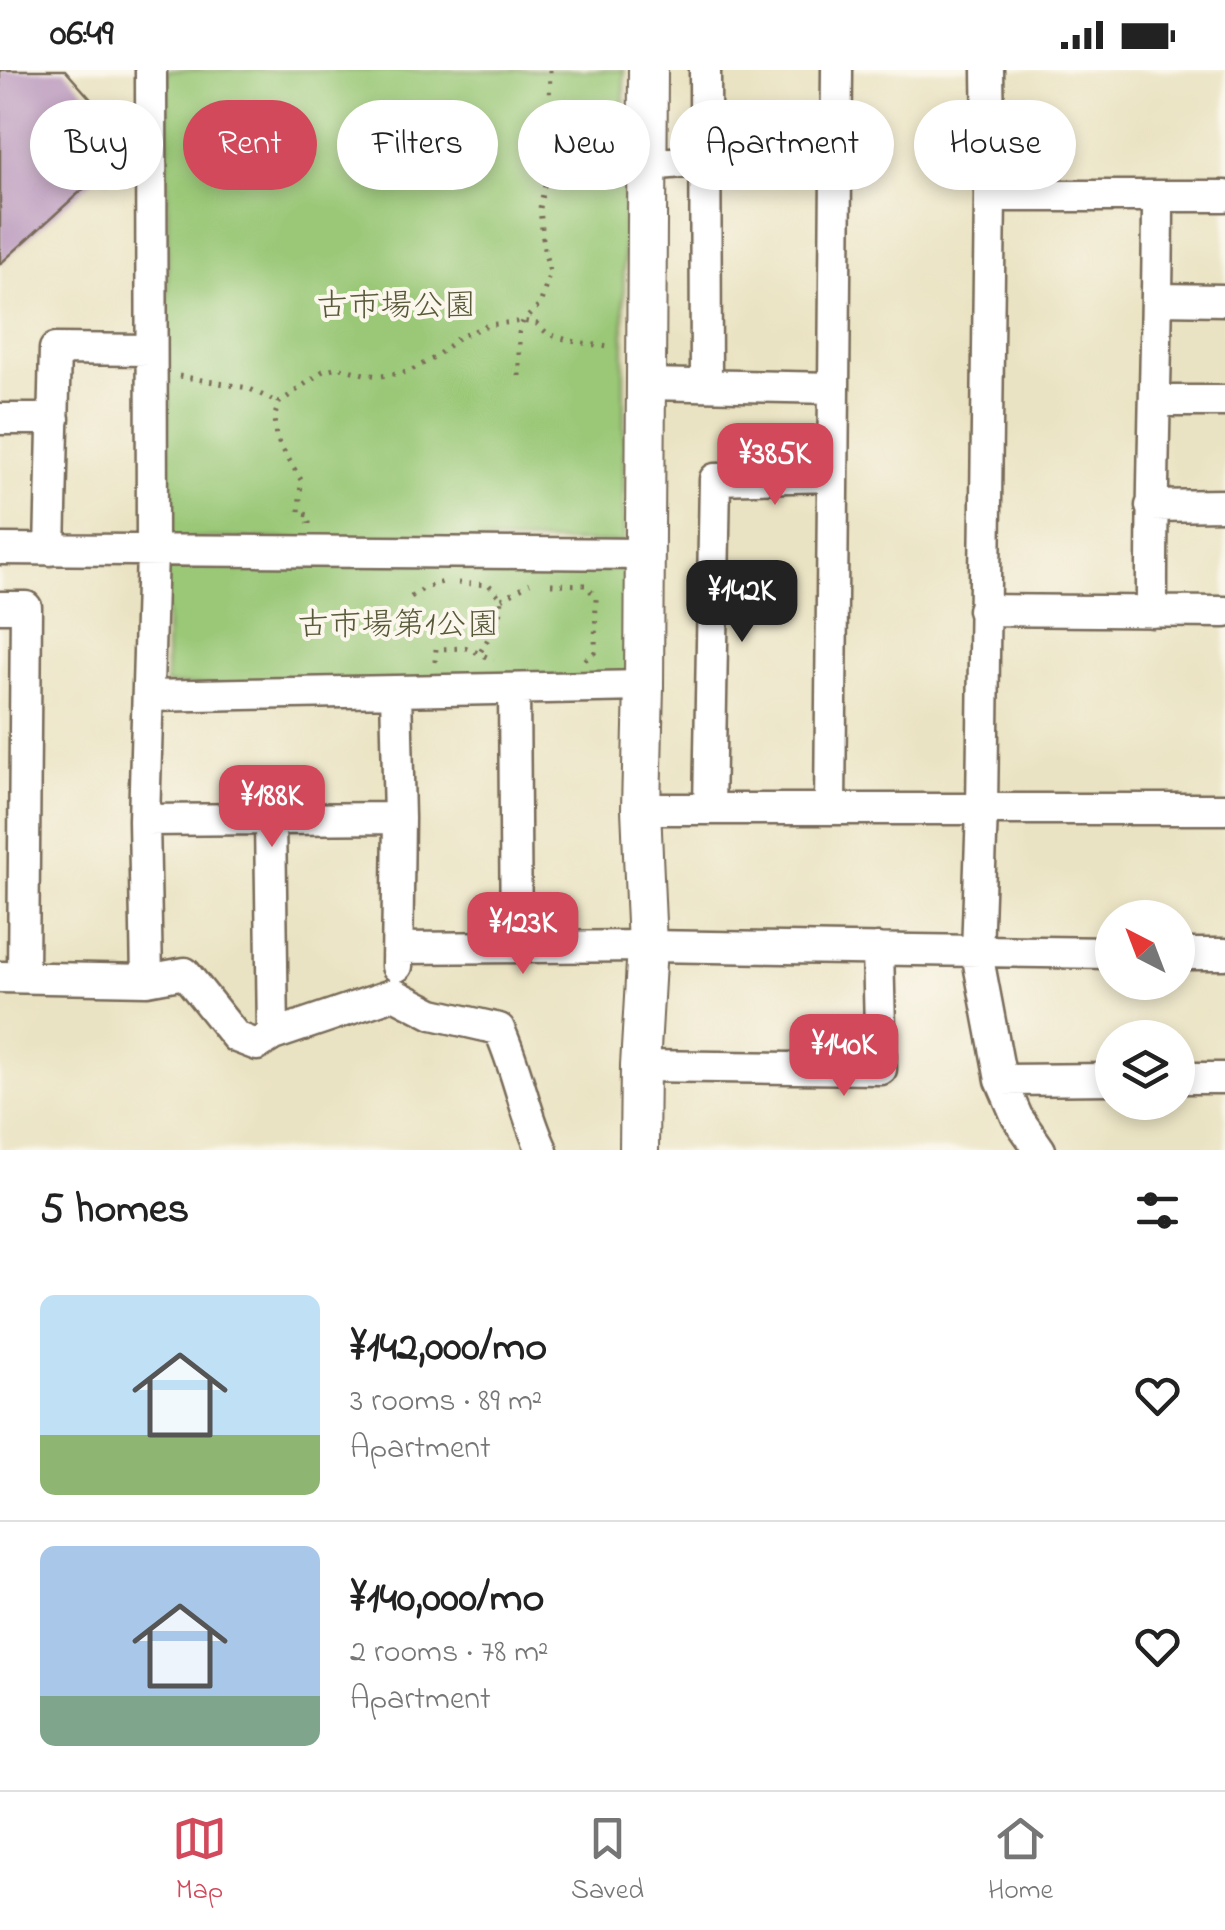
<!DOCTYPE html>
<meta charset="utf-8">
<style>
body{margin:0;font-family:"Indie Flower","Klee One",sans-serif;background:#f2f2f2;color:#222;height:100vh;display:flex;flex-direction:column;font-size:38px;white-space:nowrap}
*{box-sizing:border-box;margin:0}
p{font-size:32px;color:#767676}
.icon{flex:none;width:55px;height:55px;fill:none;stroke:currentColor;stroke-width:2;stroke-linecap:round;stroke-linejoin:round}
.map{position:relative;height:1080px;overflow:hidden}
.drawer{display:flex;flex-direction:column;background:#fff;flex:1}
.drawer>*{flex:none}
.top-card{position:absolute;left:30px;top:30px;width:1165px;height:90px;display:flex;gap:20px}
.needle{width:65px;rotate:318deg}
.controls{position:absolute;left:1095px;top:830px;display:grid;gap:20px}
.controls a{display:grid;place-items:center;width:100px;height:100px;border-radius:50%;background:#fff;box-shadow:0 5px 15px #0003;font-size:50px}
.price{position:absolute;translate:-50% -85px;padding:0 22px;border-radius:20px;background:#d1495b;color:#fff;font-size:32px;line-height:65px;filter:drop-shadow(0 2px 5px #0008)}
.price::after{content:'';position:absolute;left:50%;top:60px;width:30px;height:22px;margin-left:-15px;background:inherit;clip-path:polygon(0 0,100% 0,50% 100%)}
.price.on{background:#222;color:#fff}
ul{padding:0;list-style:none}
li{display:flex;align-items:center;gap:30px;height:250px;padding:0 40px}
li+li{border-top:2px solid #e0e0e0}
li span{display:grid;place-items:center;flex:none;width:280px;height:200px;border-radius:15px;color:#555}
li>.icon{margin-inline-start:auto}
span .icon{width:120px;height:120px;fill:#fffc;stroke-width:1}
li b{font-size:42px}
h2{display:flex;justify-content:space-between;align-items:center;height:120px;padding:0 40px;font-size:42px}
.pill{padding:0 35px;border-radius:45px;background:#fff;box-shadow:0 5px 15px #0003;font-size:35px;line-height:90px}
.pill.on{background:#d1495b;color:#fff}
.status{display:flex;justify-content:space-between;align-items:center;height:70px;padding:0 50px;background:#fff;direction:ltr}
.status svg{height:28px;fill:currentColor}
.tabs{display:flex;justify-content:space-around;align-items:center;height:140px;border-top:2px solid #e0e0e0;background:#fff;font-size:28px;color:#767676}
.tabs a{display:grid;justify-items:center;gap:5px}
.tabs .on{color:#d1495b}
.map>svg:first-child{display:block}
.green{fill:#9ac877;stroke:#6a794a;stroke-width:2.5}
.building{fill:#ba98bd}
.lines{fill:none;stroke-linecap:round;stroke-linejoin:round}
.minor-casing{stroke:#786b58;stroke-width:35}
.tertiary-casing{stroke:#786b58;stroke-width:42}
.path{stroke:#786b58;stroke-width:5;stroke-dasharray:2.5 8;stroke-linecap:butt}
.minor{stroke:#fff;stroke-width:30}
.tertiary{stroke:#fff;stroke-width:38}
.labels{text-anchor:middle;stroke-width:8;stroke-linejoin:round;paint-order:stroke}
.park-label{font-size:32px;fill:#585939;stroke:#fbf7ec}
</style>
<div class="status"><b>06:49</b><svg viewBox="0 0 49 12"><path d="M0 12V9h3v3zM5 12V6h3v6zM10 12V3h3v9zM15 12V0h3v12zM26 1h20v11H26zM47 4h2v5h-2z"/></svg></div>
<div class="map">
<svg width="1225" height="1080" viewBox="0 0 1225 1080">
<rect width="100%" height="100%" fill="#fbf7ec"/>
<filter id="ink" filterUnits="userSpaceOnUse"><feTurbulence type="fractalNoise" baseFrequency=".01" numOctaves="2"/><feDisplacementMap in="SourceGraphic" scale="20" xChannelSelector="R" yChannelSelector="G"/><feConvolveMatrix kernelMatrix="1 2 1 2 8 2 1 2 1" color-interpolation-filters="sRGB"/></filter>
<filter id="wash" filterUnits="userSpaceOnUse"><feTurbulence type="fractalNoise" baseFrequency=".0048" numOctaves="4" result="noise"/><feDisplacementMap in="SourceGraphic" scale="40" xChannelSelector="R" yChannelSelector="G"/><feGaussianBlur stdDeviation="2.25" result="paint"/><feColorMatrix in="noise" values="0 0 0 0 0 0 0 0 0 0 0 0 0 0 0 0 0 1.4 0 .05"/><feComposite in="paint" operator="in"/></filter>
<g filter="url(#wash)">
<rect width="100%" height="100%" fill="#eae3c3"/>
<path class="green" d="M167,0h457v473l-456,-5z
M631,491l-1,122 -464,2v-121z"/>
<g id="blocks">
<path class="building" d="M0,0h65l61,69 -6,5 13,14 -25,23 -7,-8 -101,91z"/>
</g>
</g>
<g filter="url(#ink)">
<use href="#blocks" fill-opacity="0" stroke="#786b58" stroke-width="2.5"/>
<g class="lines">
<defs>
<path id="minor" d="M705,0l1,315
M988,0l2,126 -8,613 -5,144 24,127 16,37 23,33
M648,95l57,-5
M990,126h235
M1158,229l67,1
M646,314l188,4
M1155,331h70
M0,349h54
M1151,436l74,-1
M0,479l645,5
M50,480l5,-201 96,1
M0,537h26l-3,369
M983,540l242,2
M1152,542c-1,-139 6,-277 6,-416
M514,619l2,258
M396,621l3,127 -2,148
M148,626l496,-10
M641,739h584
M709,739l6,-330 118,-3
M830,739l7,-739
M144,750l255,-2
M270,750l3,215
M398,878l249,-2 465,7
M1178,884h47
M0,907l147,3 38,-7 51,64 21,8 16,-10 121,-41 39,20 66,15c18,39 25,82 43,121
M147,910l-3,-160 8,-269 -1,-481
M640,996l241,3 -3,-120
M1178,1008h47
M1001,1010l111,-1"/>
<path id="tertiary" d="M639,1080l1,-84 7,-120 -6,-137 3,-123 4,-616"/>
</defs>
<use href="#minor" class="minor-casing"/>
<use href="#tertiary" class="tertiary-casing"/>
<path class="path" d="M179,306l69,12 30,15
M519,306v-43l4,-12 17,-16 10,-33 -6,-22 -4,-42 7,-33 3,-105
M309,454v-9l-10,-2 2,-33 -25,-42 -2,-20 5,-15 44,-32 14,-4 27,7 17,2 27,-4 26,-14 25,-21 29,-12 35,-4 14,3 11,10 23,7 43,7
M458,513l31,2 13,14 -2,20 -21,35
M551,514l35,1 10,13 -1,54 -10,8
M411,527l12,-8 19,-7
M502,529l28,-16
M435,592l1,-13 31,-1 27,12"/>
<use href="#minor" class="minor"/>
<use href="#tertiary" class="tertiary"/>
</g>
</g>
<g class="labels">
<g class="park-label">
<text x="396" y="245">古市場公園</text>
<text x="398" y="564">古市場第1公園</text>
</g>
</g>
</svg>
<div class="controls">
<a><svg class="needle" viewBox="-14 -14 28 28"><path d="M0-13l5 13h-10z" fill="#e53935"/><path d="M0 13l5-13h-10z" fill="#767676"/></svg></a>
<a><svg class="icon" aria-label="layers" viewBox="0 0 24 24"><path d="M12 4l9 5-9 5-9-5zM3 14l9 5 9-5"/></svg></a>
</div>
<b class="price" style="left:775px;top:438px">¥385K</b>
<b class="price on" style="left:742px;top:575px">¥142K</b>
<b class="price" style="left:272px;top:780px">¥188K</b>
<b class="price" style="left:523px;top:907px">¥123K</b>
<b class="price" style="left:844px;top:1029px">¥140K</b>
<div class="top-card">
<a class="pill">Buy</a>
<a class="pill on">Rent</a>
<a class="pill">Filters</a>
<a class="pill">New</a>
<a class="pill">Apartment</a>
<a class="pill">House</a>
</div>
</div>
<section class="drawer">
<h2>5 homes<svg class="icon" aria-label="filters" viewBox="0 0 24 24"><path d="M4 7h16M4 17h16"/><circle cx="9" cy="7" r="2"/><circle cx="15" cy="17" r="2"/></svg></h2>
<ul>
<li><span style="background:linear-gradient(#bfe0f5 70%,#8fb573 0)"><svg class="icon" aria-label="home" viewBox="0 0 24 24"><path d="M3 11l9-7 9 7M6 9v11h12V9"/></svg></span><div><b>¥142,000/mo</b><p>3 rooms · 89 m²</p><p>Apartment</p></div><svg class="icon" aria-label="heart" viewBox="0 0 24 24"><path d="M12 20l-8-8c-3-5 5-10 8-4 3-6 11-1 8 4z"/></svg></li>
<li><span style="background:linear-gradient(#a9c7e8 75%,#7fa58c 0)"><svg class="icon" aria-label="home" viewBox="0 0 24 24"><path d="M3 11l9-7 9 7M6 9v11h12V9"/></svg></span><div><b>¥140,000/mo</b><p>2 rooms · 78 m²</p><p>Apartment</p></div><svg class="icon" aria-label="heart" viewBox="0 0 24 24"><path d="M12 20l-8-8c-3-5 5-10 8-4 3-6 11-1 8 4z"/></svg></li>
</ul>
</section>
<nav class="tabs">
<a class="on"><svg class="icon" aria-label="map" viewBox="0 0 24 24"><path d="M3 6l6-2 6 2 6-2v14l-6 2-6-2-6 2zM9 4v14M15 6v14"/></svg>Map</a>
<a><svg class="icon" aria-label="saved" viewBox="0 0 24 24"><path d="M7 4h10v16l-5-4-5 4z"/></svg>Saved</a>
<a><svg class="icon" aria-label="home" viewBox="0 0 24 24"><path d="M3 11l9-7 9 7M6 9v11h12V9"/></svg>Home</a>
</nav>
